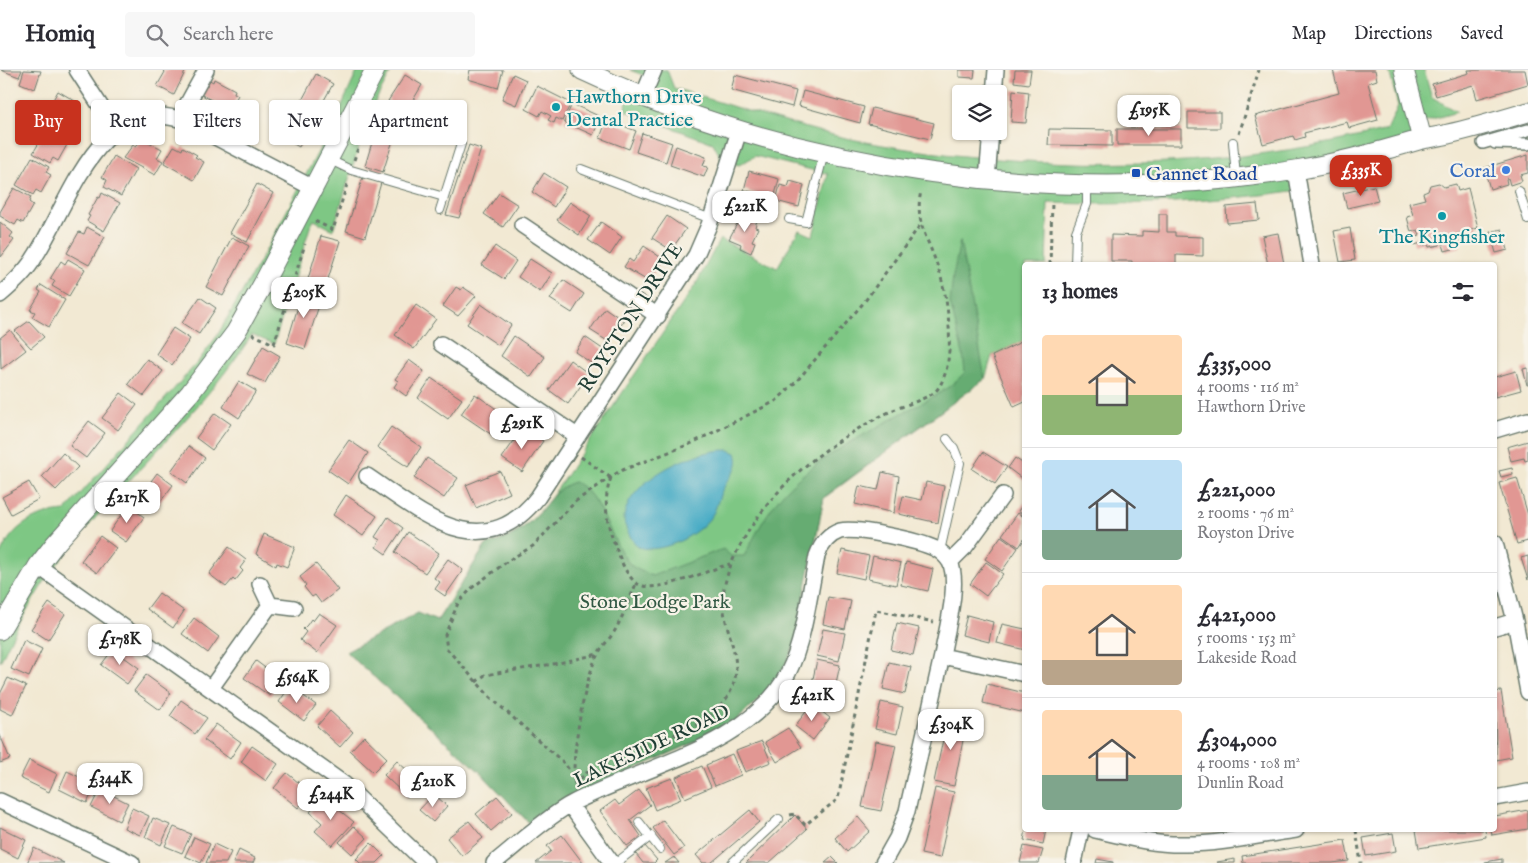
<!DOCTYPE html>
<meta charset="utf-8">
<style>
body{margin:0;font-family:"IM FELL English",serif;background:#f7f7f7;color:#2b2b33;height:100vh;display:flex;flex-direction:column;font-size:19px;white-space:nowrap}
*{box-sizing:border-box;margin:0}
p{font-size:16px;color:#7c7c81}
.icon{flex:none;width:28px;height:28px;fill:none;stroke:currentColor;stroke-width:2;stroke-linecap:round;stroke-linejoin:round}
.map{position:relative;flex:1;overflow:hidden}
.panel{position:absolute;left:1022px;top:192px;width:475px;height:570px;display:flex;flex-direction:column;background:#fff;border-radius:5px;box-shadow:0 1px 4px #0004}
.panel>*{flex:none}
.top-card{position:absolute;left:15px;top:30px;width:475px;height:45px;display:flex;gap:10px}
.fabs{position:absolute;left:952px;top:15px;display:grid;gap:10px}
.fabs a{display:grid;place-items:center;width:55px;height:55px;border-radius:5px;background:#fff;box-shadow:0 1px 4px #0004;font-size:25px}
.price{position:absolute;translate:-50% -42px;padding:0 11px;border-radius:10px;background:#fff;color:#222;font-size:16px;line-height:32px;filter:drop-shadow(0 1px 2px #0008)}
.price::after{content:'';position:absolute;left:50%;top:30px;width:15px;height:11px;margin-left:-8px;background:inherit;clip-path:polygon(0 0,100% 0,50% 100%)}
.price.active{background:#c8321e;color:#fff}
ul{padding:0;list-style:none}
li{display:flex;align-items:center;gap:15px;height:125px;padding:0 20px}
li+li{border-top:1px solid #e1e1e2}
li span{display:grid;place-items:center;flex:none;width:140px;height:100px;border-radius:5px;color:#555}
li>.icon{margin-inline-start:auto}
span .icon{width:60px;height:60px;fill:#fffc;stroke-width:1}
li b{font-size:21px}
h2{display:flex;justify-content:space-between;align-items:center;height:60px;padding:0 20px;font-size:21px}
.chip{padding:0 18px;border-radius:5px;background:#fff;box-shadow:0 1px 4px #0004;font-size:18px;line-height:45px}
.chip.active{background:#c8321e;color:#fff}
header{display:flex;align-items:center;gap:30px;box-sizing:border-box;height:70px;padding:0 25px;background:#fff;border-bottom:1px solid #e1e1e2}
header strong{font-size:24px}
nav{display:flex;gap:28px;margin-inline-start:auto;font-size:18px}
.search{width:350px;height:45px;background:#f7f7f7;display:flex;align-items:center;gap:12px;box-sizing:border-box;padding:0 18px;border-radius:5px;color:#7c7c81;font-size:19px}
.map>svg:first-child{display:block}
.green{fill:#7ec784;stroke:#4e825c}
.forest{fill:#66ac72;stroke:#427453}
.water{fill:#45aac5;stroke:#32747c}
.building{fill:#e19793}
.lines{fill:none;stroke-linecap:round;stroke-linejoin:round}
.service-casing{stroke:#69796c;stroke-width:10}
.pedestrian-casing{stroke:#69796c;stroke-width:14}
.minor-casing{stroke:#69796c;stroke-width:18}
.tertiary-casing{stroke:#69796c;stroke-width:21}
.path{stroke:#69796c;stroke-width:3;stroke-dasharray:4 4;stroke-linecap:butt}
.service{stroke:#fff;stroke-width:8}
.pedestrian{stroke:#fff;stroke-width:11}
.minor{stroke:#fff;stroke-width:15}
.tertiary{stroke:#fff;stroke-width:19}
.culture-dot{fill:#0f9aa8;stroke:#f7f3e8;stroke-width:2}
.shop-dot{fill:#3f7fe0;stroke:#f7f3e8;stroke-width:2}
.transit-dot{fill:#1a4fb4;stroke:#f7f3e8;stroke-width:2}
.labels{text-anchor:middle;stroke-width:4.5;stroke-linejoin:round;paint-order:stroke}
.culture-label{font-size:20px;fill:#0d838f;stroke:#f7f3e8;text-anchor:start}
.shop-label{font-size:20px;fill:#366cbe;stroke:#f7f3e8;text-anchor:end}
.transit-label{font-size:20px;fill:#164399;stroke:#f7f3e8;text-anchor:start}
.street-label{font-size:20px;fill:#1f3d34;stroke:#f7f3e8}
.park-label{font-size:20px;fill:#325944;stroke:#f7f3e8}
</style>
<header>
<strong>Homiq</strong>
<div class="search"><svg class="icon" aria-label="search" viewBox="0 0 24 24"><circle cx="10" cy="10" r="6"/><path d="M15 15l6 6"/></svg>Search here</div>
<nav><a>Map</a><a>Directions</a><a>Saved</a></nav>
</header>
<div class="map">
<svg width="1528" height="793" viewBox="0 0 1528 793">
<rect width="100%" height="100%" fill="#f7f3e8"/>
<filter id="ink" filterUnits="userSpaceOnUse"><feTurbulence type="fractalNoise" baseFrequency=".02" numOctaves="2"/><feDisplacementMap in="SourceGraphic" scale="10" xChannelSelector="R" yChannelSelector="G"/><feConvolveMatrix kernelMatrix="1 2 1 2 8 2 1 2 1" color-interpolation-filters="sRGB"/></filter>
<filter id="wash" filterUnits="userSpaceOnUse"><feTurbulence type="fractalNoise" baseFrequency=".0096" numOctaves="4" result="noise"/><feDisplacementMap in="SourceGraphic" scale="20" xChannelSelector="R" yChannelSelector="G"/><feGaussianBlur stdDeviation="1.12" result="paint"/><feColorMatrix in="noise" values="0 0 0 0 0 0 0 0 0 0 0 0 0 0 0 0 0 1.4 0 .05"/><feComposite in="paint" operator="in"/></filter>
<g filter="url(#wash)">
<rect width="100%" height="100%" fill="#f2e9d3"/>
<path class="green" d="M358,0h34l-22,41 -37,119 -19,-10 -4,7 -36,117 -22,-9c-54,82 -130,146 -190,223 -25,31 -45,68 -62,104v-107c12,-29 35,-42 65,-44l132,-148 20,-27 48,-84 71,-134z
M630,0h37l7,18c54,17 108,34 163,48 49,11 100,18 149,22 137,12 267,5 401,-28l11,-24 -9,-36h35l8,27 25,15 -39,11 4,16 -126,31 4,20c-83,12 -168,16 -252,13l-2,62h-21v75l-33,16 -7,23 -161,119 -11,56 -117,188 -95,42 -70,41 -52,-54 -133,-119 72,-39 19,8 49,-76c31,-8 48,-25 67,-50l143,-211 24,-45 57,29 22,-38 14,6 15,-62 -73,-18 -16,9 -17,-5 -9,-17 -89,-33 7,-18 20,-14z"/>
<path class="forest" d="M960,171l25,138 -161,118 -30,150 -18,36 -44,42 -131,59 -70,41 -52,-54 -133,-119 72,-39 19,8 49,-76c19,-5 35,-12 48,-26 13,-13 21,-32 40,-37 26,8 37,63 57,83 5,5 14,7 21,11l71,-27 8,7h13c10,-18 20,-39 33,-55 27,-36 80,-62 118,-84 24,-14 51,-23 70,-45l-2,-18 -13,-51 3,-27z"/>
<path class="water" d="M729,380l7,3c5,15 -5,21 -12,34 -5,7 -6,17 -10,25 -12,22 -52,43 -76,35 -6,-7 -15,-20 -14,-31 7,-38 71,-67 105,-66z"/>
<g id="blocks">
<path class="building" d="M1,0h21l-3,7z
M24,0l17,1 -6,18 -15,-6z
M163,0h23l-12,25 -17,-9 8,-14z
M470,0h33l-5,18 -30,-9z
M959,0h16l-1,8 -15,-1z
M1015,0h16l-2,14 -15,-2z
M1333,0h42l2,10 -9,3 10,37 -29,8 -2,-6 -43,11 1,4 -10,3 -2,-4 -30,8 -8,-28 84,-23z
M1468,0h57l3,14 -51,15 -4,-14 -37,11 -4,-12 37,-11z
M316,4l17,10 -15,27 -17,-9z
M513,4l13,6 -10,25 -14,-6z
M405,5l17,10 -16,27 -18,-11z
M735,5l61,16 -4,16 -61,-17z
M208,9l5,3 1,-3 21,11 -1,3 4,2 -8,15 -30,-16z
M537,16l34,17 -9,18 -6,-3 -2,5 -6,-3 3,-4 -9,-5 -3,5 -13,-7z
M1013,20l16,2 -3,31 -15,-1z
M58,21l17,10 -3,5 5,3 -11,17 -5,-3 -3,5 -16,-9z
M803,21l61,16 -4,16 -61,-17z
M958,22l3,1v32l-6,-1z
M572,34l29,13 -8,18 -29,-13z
M872,38l62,15 -4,16 -62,-15z
M297,39l17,10 -15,28 -18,-10z
M381,42l19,6 -17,54 -18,-6z
M1188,42h32v16h-32z
M607,49l29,12 -7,18 -29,-11z
M49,56l17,10 -3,5 5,2 -10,18 -5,-3 -3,5 -17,-10z
M1049,59l63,1v16l-64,-1z
M1117,59h64v16h-64z
M642,63l30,10 -6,19 -30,-10z
M141,68l21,11 -5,9 6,3 -8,14 -32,-17 10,-13 3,2z
M469,75l12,4 -22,69 -13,-3z
M174,76l8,4 1,-3 14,8 -2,2 9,5 -10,18 -30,-17z
M676,76l30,11 -3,9 5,1 -4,10 -34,-12z
M1528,85v18l-8,2 2,6 -12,4 -2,-7 -2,1 1,5 -17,5 -6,-21z
M114,86l22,13 -15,27 -17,-9 3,-7 -5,-3z
M32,87l17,10 -3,5 5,3 -10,18 -5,-3 -3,5 -17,-10z
M749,101l30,8 -5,20 -30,-9z
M544,103l22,14 -12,20 -22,-15z
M363,107l18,6 -16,54 -19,-6z
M790,111l14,4 -5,22 -23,-6 4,-16 8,2z
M1439,113l5,4 12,-3 2,7 10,-3 10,40 -21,6 3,13 -15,4 -3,-10h-3l1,4 -11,2 -1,-3 -6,2v-3l-8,2 -1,-7 7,-2 -2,-6 -7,2 -4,-15 6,-2 -4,-12 16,-4 -2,-6 5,-2 2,-6z
M257,114l16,9 -26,49 -17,-9z
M1374,116l4,15 -31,7 -4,-15z
M14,118l17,9 -2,5 4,3 -10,18 -5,-3 -3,5 -15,-9v-4z
M102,123l18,10 -16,28 -17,-10 3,-5 -2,-1 10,-18 2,1z
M499,123l19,12 -15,22 -19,-13z
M570,132l21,14 -12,19 -22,-15z
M1257,134l2,16 -32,3 -1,-16z
M742,144l15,6 -2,7 3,1 -6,13 3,1 -4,11 -11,-5 1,-4 -12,-5z
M1159,144h8v18h8v4l28,1v19l-27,-1v10h-44v-4h-21v-26l31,1v-5l17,1z
M667,146l19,13 -15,21 -19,-12z
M0,152l13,11 -3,4 4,3 -13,17z
M601,152l21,15 -12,18 -22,-15z
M87,157l18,10 -16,28 -22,-12 12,-21 5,2z
M1350,158l5,32 -15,2 -6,-31z
M1502,159l6,21 -12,3 -6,-21z
M1278,163l6,31 -16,1 -6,-29z
M321,166l19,5 -17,54 -18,-6z
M232,167l17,9 -26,50 -17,-9z
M495,176l21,15 -12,18 -22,-14z
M644,176l19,13 -15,22 -24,-14 5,-8 4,3z
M68,189l17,10 -16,27 -17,-10 3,-5 -5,-2 11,-18 4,3z
M530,189l22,14 -12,19 -22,-15z
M563,210l21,14 -12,19 -22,-14z
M41,215l24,15 -16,27 -17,-10 3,-5 -5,-2 11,-18 -3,-2z
M456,217l5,3 2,-3 13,9 -18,20 -15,-10z
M303,220l19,6 -17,53 -18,-6z
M200,227l16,11 -17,26 -17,-11z
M481,234l30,21 -13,20 -31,-21z
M416,235l20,14 -22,30 -19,-14z
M605,238l19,13 -15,21 -19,-12z
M29,251l15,16 -13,11 -16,-17z
M173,258l17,11 -18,26 -16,-11z
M10,260l16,20 -25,19 -1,-31z
M514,266l31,21 -14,20 -30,-21z
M585,267l19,13 -10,15 -19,-13z
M1025,270v62l-11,5 -22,-51z
M263,276l17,10 -15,27 -18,-9z
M147,289l16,12 -19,25 -16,-12z
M409,290l15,11 -18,25 -12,-9 4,-6 -3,-2z
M570,290l19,14 -21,30 -19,-14z
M1528,298v17h-1l-4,-16z
M1516,301l5,19 -26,7v-20z
M431,308l31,21 -14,20 -30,-21z
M239,311l17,10 -17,27 -16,-11z
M121,323l16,12 -19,25 -16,-12z
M475,324l30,21 -13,20 -31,-21z
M215,343l16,11 -19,26 -16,-12z
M89,351l16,12 -19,25 -16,-12z
M391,357l30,20 -13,20 -31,-20z
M523,358l20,13 -21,31 -20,-14z
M349,370l19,13 -20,31 -20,-14z
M1528,371v19l-3,1 -1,-3 -13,3 -4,-14z
M189,376l16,12 -18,25 -16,-12z
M983,382l24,15 -12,17 -23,-15z
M63,383l15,14 -22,23 -14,-13z
M427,388l31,20 -14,20 -30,-20z
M1015,388l10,7v16l-17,-13z
M1512,398l1,6 -12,3 -2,-6z
M500,401l10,22 -34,15 -10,-23z
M882,402l17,4 -5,37 -39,-9 4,-18 19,4z
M157,403l16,12 -19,25 -16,-11z
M1517,408l11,37v26l-11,3 -18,-61z
M29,412l10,17 -28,15 -9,-17z
M926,412l18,4 -6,37 -39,-9 4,-18 19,4z
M346,425l31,21 -14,20 -30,-21z
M1025,432v14l-7,-5z
M128,435l16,12 -18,25 -16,-11z
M1018,443l7,5v20l-6,9 -17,-12z
M388,447l15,11 -17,26 -10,-7 4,-7 -5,-3z
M408,462l31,21 -14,20 -30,-21z
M264,464l31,13 -8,20 -10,-4 -1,3 -20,-12z
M100,466l16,12 -19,25 -16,-12z
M1001,466l17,12 -16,23 -17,-12z
M229,477l17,13 -6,8 3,3 -8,10 -2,-2 -7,8 -17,-13z
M842,480l27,6 -5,23 -27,-6z
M873,486l28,7 -5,22 -28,-6z
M1528,486v24l-7,-22z
M448,489l15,11 -18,26 -10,-7 5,-7 -6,-4z
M906,492l27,7 -5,22 -27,-6z
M986,492l17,12 -17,22 -16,-12z
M316,494l22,26 -17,13 -6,-8 -3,2 -8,-10 2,-2 -6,-8z
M159,523l25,18 -11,17 -26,-19z
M828,527l23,4 -6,28 -22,-5z
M49,533l16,11 -17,26 -17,-11z
M319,543l18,12 -20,28 -17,-13 6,-8 -3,-3 4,-4 4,-6 2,2z
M967,545l26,7 -4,20 -27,-7z
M194,548l25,19 -11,16 -26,-19z
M897,553l22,5 -6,27 -22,-5z
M1002,554l23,5v21l-28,-7z
M823,559l22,4 -6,28 -22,-5z
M24,570l18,9 -13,28 -18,-8z
M113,579l26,19 -12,16 -26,-19z
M817,590l23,5 -6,27 -23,-4z
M256,591l25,19 -11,16 -26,-18z
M889,592l22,5 -6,27 -22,-5z
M146,605l25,18 -11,17 -26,-19z
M8,608l18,8 -14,29 -12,-6v-15z
M987,614l38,9v20l-42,-10z
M290,616l26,19 -12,16 -25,-19z
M1501,621l11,66 -16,3 -1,-68z
M181,630l26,18 -12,16 -25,-18z
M881,632l22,5 -6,27 -22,-5z
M812,634l18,14 -17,22 -18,-14z
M330,641l23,21 -13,15 -23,-21z
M948,646l19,4 -13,66 -20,-4z
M216,654l25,18 -11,17 -26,-19z
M788,658l13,19 -24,15 -12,-20z
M0,665l10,24 -10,4z
M364,666l23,22 -14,14 -23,-21z
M762,671l9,21 -26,10 -9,-21z
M876,671l20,4 -15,66 -19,-4z
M252,676l26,18 -12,17 -25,-19z
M732,684l9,21 -26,11 -9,-21z
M29,690l28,14 -8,18 -29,-14z
M397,691l23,21 -13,15 -23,-22z
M702,696l9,21 -26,11 -9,-21z
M67,701l29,14 -9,18 -28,-14z
M287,703l24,20 -13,15 -24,-20z
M672,708l9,21 -26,11 -9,-22z
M935,718l19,4 -14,66 -19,-4z
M100,719l28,14 -9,18 -28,-14z
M639,720l11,15 -20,15 11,16 -14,10 -27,-35 15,-11 4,5z
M434,724l13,12 -14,16 -14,-12z
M497,726l15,17 -21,18 -15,-17z
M323,727l31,25 -22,24 -17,-15 7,-8 -12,-11z
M132,738l17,8 -9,19 -16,-7z
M750,740l9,12 -48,41h-8l-7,-8z
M1528,740v19l-36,6 -1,-5h4v-14z
M795,745l12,14 -38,34h-23z
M858,747l12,14 -23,21 -12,-14z
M153,748l17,7 -9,20 -16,-8z
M663,750l21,28 -10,7 -21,-27z
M469,751l14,17 -21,18 -15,-18z
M354,756l13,12 -15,16 -13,-12z
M0,757l26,13 -8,18 -18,-9z
M174,757l17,7 -9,19 -17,-7z
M1026,760h20l-3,14 -19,-4z
M1416,760h69l1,7 -67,11z
M1393,763l3,18 -30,5 -3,-18z
M562,765l21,28h-47l15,-12 -4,-5z
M194,767l16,7 -9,19 -16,-7z
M1345,770l4,21 -17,2h-89l-1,-7z
M371,773l13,13 -7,7h-17l-4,-4z
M214,774l17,8 -5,11h-20z
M645,776l12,14 -3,3h-11l-7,-9z
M1024,776l19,4 -4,13h-19z
M34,778l30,15h-37z
M239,780l16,8 -2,5h-20z
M674,787l5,6h-14z
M832,787l6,6h-13z
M1097,789l16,3v1h-17z
M1235,789v4h-18v-1z
M1502,789v4h-17v-1z"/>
</g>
</g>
<g filter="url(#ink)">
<use href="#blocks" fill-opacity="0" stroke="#69796c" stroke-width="1"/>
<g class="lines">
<defs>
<path id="service" d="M1233,72l3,35
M328,89l23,11 93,27
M581,99l130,50
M1519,121l9,29
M440,140l21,-66
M789,149l17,3 18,-69
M1075,195l1,-33 11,-28v-20
M940,481l20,-88 -6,-15 -7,-9
M639,752l21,27
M616,793l35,-27
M732,793l47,-44"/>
<path id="pedestrian" d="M1483,73l45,-13
M1495,73l33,1"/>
<path id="minor" d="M77,0l39,60
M994,24l2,-24
M643,26l11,-26
M179,49l27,-49
M1296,100l16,95
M987,109l4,-48
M522,155l136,91
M0,225c14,-12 27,-24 36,-40 34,-53 64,-164 149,-134l128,67
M441,274l136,92
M1495,360l33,-10
M367,406c55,37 115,92 171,21l158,-242 13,-30 30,-94
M1495,473l20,78 13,71
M38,496l306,218 82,79
M260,514l10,21 24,3
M1495,557l20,-6
M942,586c4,-25 18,-72 8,-94l15,-15 38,-52
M211,618l59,-83
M1495,728l33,-6
M0,731l132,62
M570,735l42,58
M1095,760c30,7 60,15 91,14 37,0 73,-9 110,-14
M494,793c25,-20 48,-42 75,-58 70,-38 181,-57 219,-132 16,-31 22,-82 29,-117 4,-11 11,-21 23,-25 17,-4 80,10 96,18 6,3 10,7 14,13
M883,793l14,-25 10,-27 35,-155 83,18
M1074,793l7,-33"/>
<path id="tertiary" d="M582,0c217,102 478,138 714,100 42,-7 83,-18 123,-30 10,-3 20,-3 29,-6 27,-6 53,-14 80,-22
M1404,0l18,69
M0,560l38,-64 17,-22 135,-151 46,-61 27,-48 112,-214"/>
</defs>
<use href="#service" class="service-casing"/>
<use href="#pedestrian" class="pedestrian-casing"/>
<use href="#minor" class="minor-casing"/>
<use href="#tertiary" class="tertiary-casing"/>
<path class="path" d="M1239,64l20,-64
M354,90l9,-27
M315,151l18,9 15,-49
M1050,195l2,-62
M252,264l22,10 31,-100
M581,387l30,21
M611,408c-8,20 -5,45 3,64 5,14 10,30 21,40 16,16 74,-13 95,-18
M476,612l9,-7 74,-12 39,-9
M573,706l-8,-12 -75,-67 -43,-48 -2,-14 13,-32 15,-16 36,-27 24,-14 43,-45 44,-30 70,-27 86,-43 20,-19 69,-81 56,-77
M575,714c-5,-24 10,-108 23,-130 4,-8 11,-14 16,-22 9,-15 15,-32 22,-48
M575,715c37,-48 116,-36 151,-86 23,-33 -1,-62 -3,-97 -1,-41 41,-99 71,-126 27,-25 61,-47 93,-63 14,-7 31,-11 45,-19 7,-4 10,-12 13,-20 9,-28 3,-78 -7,-106 -9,-29 -24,-45 -17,-77
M790,745l5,-1 10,11 33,-26 38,-189 58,12
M1356,760l5,33"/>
<use href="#service" class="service"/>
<use href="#pedestrian" class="pedestrian"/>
<use href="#minor" class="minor"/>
<use href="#tertiary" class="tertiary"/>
</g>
</g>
<g class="culture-dot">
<circle cx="556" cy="37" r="5"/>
<circle cx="1442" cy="146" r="5"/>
</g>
<circle class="shop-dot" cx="1506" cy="100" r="5"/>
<rect class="transit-dot" x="1131" y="98" width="10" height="10" rx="2.5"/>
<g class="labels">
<g class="culture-label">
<text x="566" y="33">Hawthorn Drive<tspan x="566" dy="23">Dental Practice</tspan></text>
<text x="1442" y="173" text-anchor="middle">The Kingfisher</text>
</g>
<g class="shop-label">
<text x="1496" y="107">Coral</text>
</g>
<g class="transit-label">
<text x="1146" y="110">Gannet Road</text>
</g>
<g class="street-label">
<text transform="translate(630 247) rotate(-57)" y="7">ROYSTON DRIVE</text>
<text transform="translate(651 675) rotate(-25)" y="7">LAKESIDE ROAD</text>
</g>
<g class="park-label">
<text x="655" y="538">Stone Lodge Park</text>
</g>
</g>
</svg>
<div class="fabs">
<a><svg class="icon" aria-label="layers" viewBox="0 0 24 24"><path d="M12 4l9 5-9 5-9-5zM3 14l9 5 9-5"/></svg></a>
</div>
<b class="price" style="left:1149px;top:67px">£195K</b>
<b class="price active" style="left:1361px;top:127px">£335K</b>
<b class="price" style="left:745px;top:163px">£221K</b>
<b class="price" style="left:304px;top:249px">£205K</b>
<b class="price" style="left:522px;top:380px">£291K</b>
<b class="price" style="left:127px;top:454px">£217K</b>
<b class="price" style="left:120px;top:596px">£178K</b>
<b class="price" style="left:297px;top:634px">£564K</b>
<b class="price" style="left:812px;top:652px">£421K</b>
<b class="price" style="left:951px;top:681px">£304K</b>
<b class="price" style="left:110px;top:735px">£344K</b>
<b class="price" style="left:433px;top:738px">£210K</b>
<b class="price" style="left:331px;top:751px">£244K</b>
<div class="top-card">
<a class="chip active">Buy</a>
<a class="chip">Rent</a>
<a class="chip">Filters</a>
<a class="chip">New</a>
<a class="chip">Apartment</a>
</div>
<section class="panel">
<h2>13 homes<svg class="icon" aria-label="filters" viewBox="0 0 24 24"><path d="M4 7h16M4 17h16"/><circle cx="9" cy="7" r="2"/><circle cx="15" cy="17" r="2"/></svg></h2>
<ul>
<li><span style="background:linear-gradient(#ffd9b3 60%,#8fb573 0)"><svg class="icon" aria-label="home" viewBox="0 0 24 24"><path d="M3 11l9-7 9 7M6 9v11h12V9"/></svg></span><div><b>£335,000</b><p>4 rooms · 116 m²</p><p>Hawthorn Drive</p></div></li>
<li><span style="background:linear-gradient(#bfe0f5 70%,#7fa58c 0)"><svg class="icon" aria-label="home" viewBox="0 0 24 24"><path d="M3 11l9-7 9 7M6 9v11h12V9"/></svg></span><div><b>£221,000</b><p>2 rooms · 76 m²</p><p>Royston Drive</p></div></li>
<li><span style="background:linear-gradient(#ffd9b3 75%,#b9a48a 0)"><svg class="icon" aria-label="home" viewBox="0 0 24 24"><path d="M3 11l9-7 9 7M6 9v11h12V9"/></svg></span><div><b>£421,000</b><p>5 rooms · 153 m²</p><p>Lakeside Road</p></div></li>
<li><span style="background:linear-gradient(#ffd9b3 65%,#7fa58c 0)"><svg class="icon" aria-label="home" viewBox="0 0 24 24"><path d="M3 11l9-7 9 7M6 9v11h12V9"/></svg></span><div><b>£304,000</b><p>4 rooms · 108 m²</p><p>Dunlin Road</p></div></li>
</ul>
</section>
</div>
